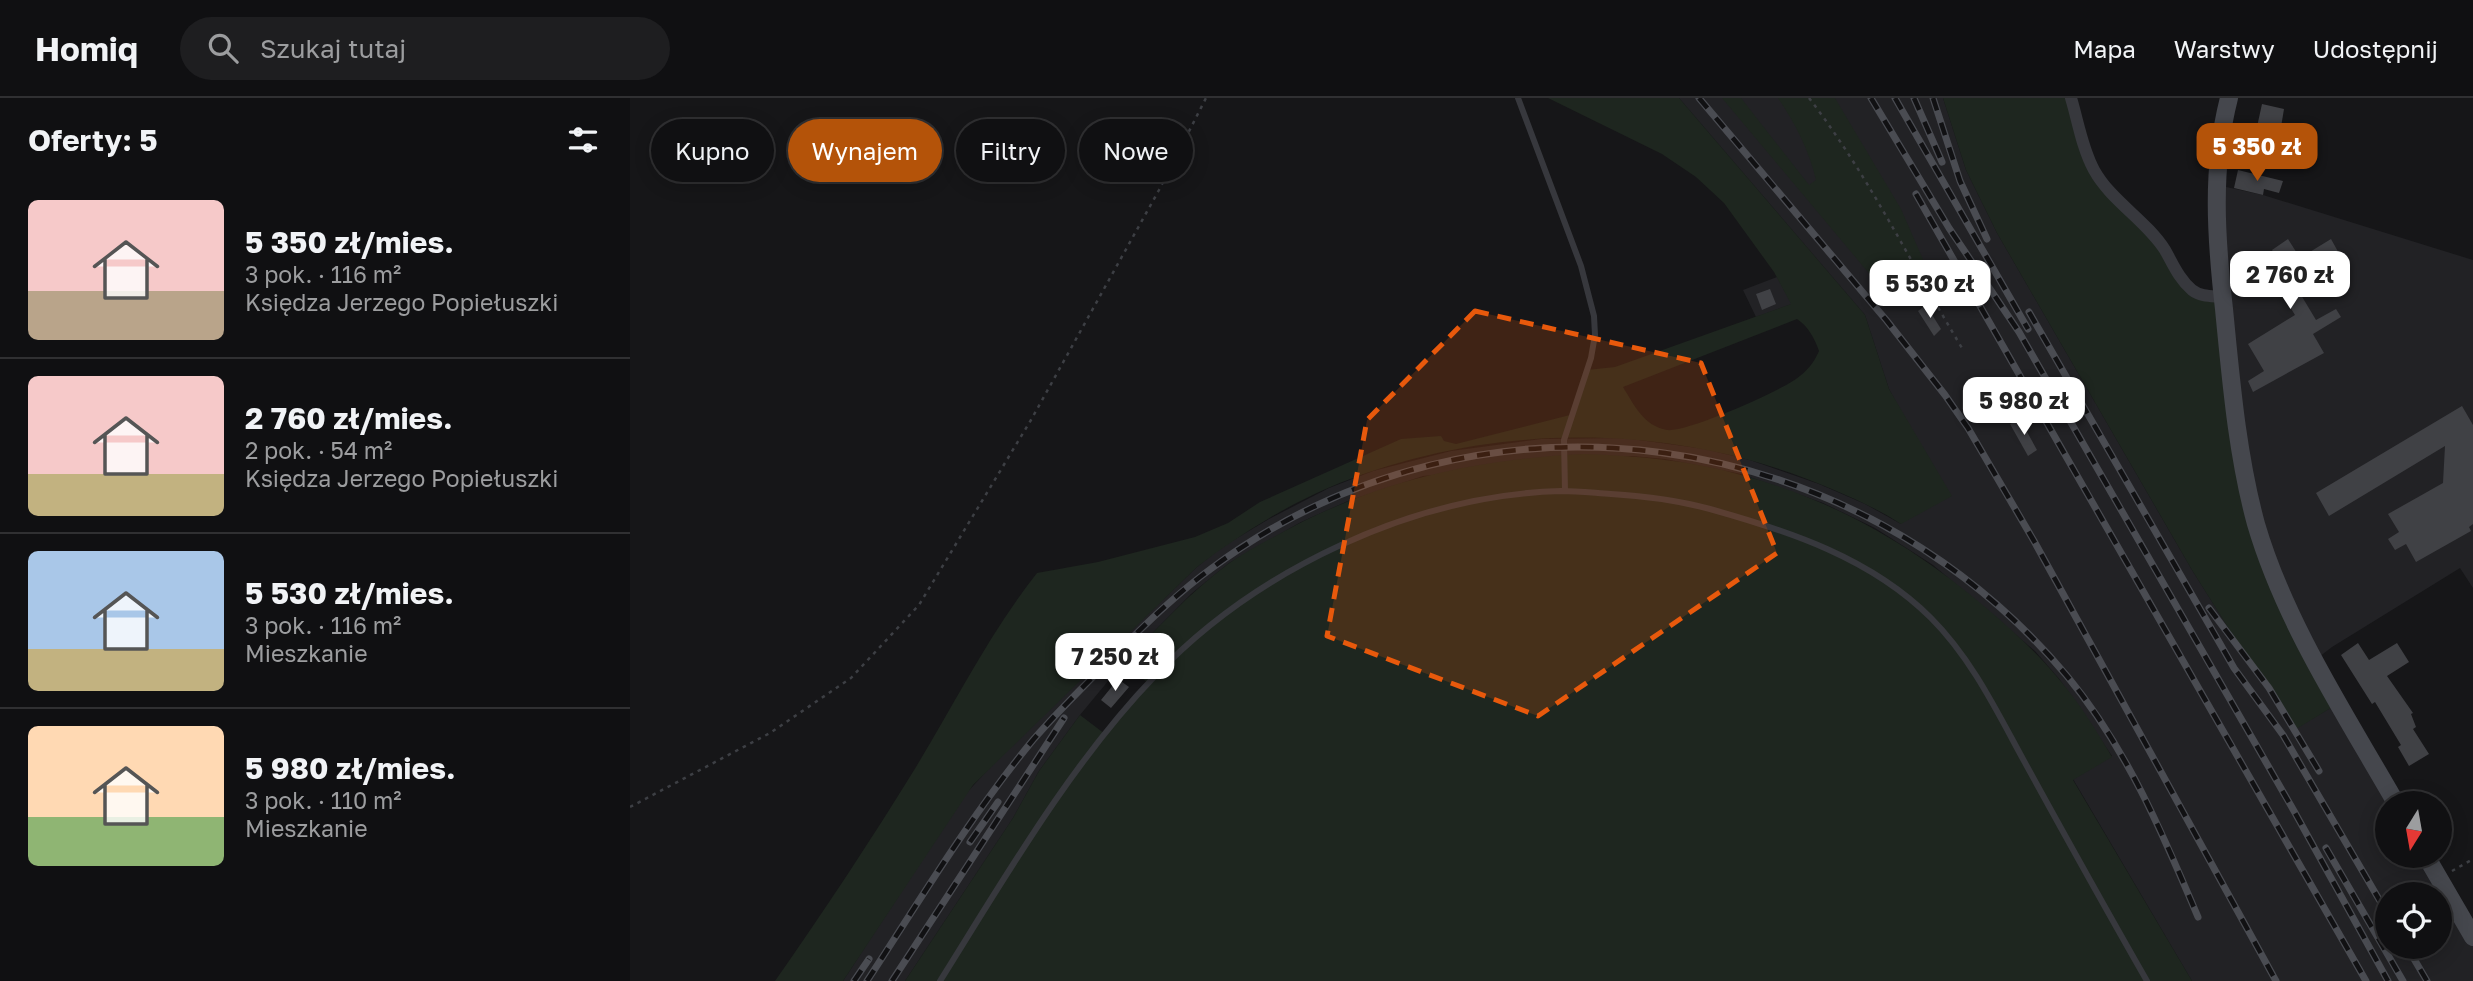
<!DOCTYPE html>
<html lang="pl">
<meta charset="utf-8">
<style>
body{margin:0;font-family:"Golos Text",sans-serif;background:#1e1e20;color:#f1f3f6;height:100vh;display:flex;flex-direction:column;font-size:26px;white-space:nowrap}
*{box-sizing:border-box;margin:0}
p{font-size:23px;color:#9c9d9f}
.icon{flex:none;width:38px;height:38px;fill:none;stroke:currentColor;stroke-width:2;stroke-linecap:round;stroke-linejoin:round}
.map{position:relative;flex:1;overflow:hidden}
.details{display:flex;flex-direction:column;background:#101012;width:630px}
.details>*{flex:none}
.banner{position:absolute;left:21px;top:21px;width:665px;height:63px;display:flex;gap:14px}
.needle{width:46px;rotate:191deg}
.controls{position:absolute;left:1745px;top:693px;display:grid;gap:14px}
.controls a{display:grid;place-items:center;width:77px;height:77px;border-radius:50%;background:#101012;box-shadow:0 4px 18px #0003,0 0 0 2px #303032;font-size:35px}
.price{position:absolute;translate:-50% -60px;padding:0 16px;border-radius:14px;background:#fff;color:#222;font-size:23px;line-height:46px;filter:drop-shadow(0 2px 4px #0008)}
.price::after{content:'';position:absolute;left:50%;top:42px;width:21px;height:16px;margin-left:-10px;background:inherit;clip-path:polygon(0 0,100% 0,50% 100%)}
.price.active{background:#b45309;color:#fff}
ul{padding:0;list-style:none}
li{display:flex;align-items:center;gap:21px;height:175px;padding:0 28px}
li+li{border-top:2px solid #303032}
li span{display:grid;place-items:center;flex:none;width:196px;height:140px;border-radius:10px;color:#555}
li>.icon{margin-inline-start:auto}
span .icon{width:84px;height:84px;fill:#fffc;stroke-width:1}
li b{font-size:30px}
h2{display:flex;justify-content:space-between;align-items:center;height:84px;padding:0 28px;font-size:30px}
.chip{padding:0 24px;border-radius:32px;background:#101012;box-shadow:0 4px 18px #0003,0 0 0 2px #303032;font-size:24px;line-height:63px}
.chip.active{background:#b45309;color:#fff}
header{display:flex;align-items:center;gap:42px;box-sizing:border-box;height:98px;padding:0 35px;background:#101012;border-bottom:2px solid #303032}
header strong{font-size:33px}
nav{display:flex;gap:38px;margin-inline-start:auto;font-size:24px}
.search{width:490px;height:63px;background:#1e1e20;display:flex;align-items:center;gap:18px;box-sizing:border-box;padding:0 24px;border-radius:38px;color:#9c9d9f;font-size:26px}
main{display:flex;flex:1;min-height:0}
.map>svg:first-child{display:block}
.built{fill:#222225;fill-rule:evenodd}
.green{fill:#1e261f;fill-rule:evenodd}
.building{fill:#404145}
.lines{fill:none;stroke-linecap:round;stroke-linejoin:round}
.path{stroke:#3d3f44;stroke-width:2.5;stroke-dasharray:3.5 5;stroke-linecap:butt}
.lane{stroke:#37383d;stroke-width:6}
.street{stroke:#37383d;stroke-width:12}
.secondary{stroke:#45474d;stroke-width:18}
.rail-casing{stroke:#4a4c52;stroke-width:7}
.rail{stroke:#111113;stroke-width:4.5;stroke-dasharray:13;stroke-linecap:butt}
.marked{fill:#e8590c;fill-opacity:0.2;stroke:#e8590c;stroke-width:5;stroke-dasharray:14 9;stroke-linejoin:round}
</style>
<header>
<strong>Homiq</strong>
<div class="search"><svg class="icon" aria-label="search" viewBox="0 0 24 24"><circle cx="10" cy="10" r="6"/><path d="M15 15l6 6"/></svg>Szukaj tutaj</div>
<nav><a>Mapa</a><a>Warstwy</a><a>Udostępnij</a></nav>
</header>
<main>
<section class="details">
<h2>Oferty: 5<svg class="icon" aria-label="filters" viewBox="0 0 24 24"><path d="M4 7h16M4 17h16"/><circle cx="9" cy="7" r="2"/><circle cx="15" cy="17" r="2"/></svg></h2>
<ul>
<li><span style="background:linear-gradient(#f6c9c9 65%,#b9a48a 0)"><svg class="icon" aria-label="home" viewBox="0 0 24 24"><path d="M3 11l9-7 9 7M6 9v11h12V9"/></svg></span><div><b>5 350 zł/mies.</b><p>3 pok. · 116 m²</p><p>Księdza Jerzego Popiełuszki</p></div></li>
<li><span style="background:linear-gradient(#f6c9c9 70%,#c2b280 0)"><svg class="icon" aria-label="home" viewBox="0 0 24 24"><path d="M3 11l9-7 9 7M6 9v11h12V9"/></svg></span><div><b>2 760 zł/mies.</b><p>2 pok. · 54 m²</p><p>Księdza Jerzego Popiełuszki</p></div></li>
<li><span style="background:linear-gradient(#a9c7e8 70%,#c2b280 0)"><svg class="icon" aria-label="home" viewBox="0 0 24 24"><path d="M3 11l9-7 9 7M6 9v11h12V9"/></svg></span><div><b>5 530 zł/mies.</b><p>3 pok. · 116 m²</p><p>Mieszkanie</p></div></li>
<li><span style="background:linear-gradient(#ffd9b3 65%,#8fb573 0)"><svg class="icon" aria-label="home" viewBox="0 0 24 24"><path d="M3 11l9-7 9 7M6 9v11h12V9"/></svg></span><div><b>5 980 zł/mies.</b><p>3 pok. · 110 m²</p><p>Mieszkanie</p></div></li>
</ul>
</section>
<div class="map">
<svg width="1843" height="883" viewBox="0 0 1843 883">
<rect width="100%" height="100%" fill="#161618"/>
<path class="built" d="M1049,0h264l23,72 31,63 195,337 101,160 46,-27 48,100v53h39l47,81v44h-281l-119,-202 39,-23 -52,-76 -25,-29 -102,-86 -58,-37 -52,-25 -82,-29 -76,-15 -33,-3 -209,20 -75,25 -47,21 -72,41 -38,31 -68,69 -43,52 -41,56 -26,47 -108,163h-62l120,-184 39,-43 195,-187 25,-20 47,-28 60,-31 44,-17 78,-20 90,-12 84,-1 80,11 45,11 69,24 46,20 36,20 10,-94 -22,-41 -24,-74zM1757,796h53v53h-53z
M1587,87l46,10 210,65v328l-13,-20 -128,79 -17,13 -59,-136z
M1147,179l15,27 -36,13 -13,-27z"/>
<path class="green" d="M918,0h131l186,217 24,74 63,107 -51,28c-21,-14 -44,-24 -67,-34 -157,-69 -346,-70 -506,-2 -46,20 -91,48 -131,79l-224,218 -130,196h-68c49,-70 96,-141 141,-214 40,-66 73,-133 121,-194l61,-11 97,-25 33,-14 32,-21 141,-63 40,-3 3,5 12,3 114,-29 17,-45 28,-3 176,-63 -17,-32 -50,-69 -28,-26 -34,-23zM1167,221c11,7 18,20 22,32 -5,12 -12,20 -23,28 -18,13 -110,54 -129,51 -23,-4 -33,-25 -44,-43z
M1092,0h19l68,87 7,-5c-7,-30 -21,-57 -38,-82h57l66,111 31,71 -39,22z
M1313,0h128l16,53 30,47 69,86 36,13 34,227 83,179 -46,28 -101,-161 -195,-337 -31,-63z
M954,356c53,2 106,6 157,21 98,26 181,76 257,143 21,19 42,38 60,60 21,24 38,52 54,79l-39,23 119,201h-1287l108,-163 26,-47 41,-56 25,19 43,-51 -25,-20c34,-34 66,-70 105,-99 17,-12 36,-22 55,-32 95,-52 194,-73 301,-78z"/>
<path class="building" d="M1632,6l22,5 -6,36 -14,-3 1,-4 -10,-2z
M1608,72l45,11 -4,12 -15,-4 -1,6 -29,-7z
M1658,141l12,19 31,-19 10,18 -29,18 3,5 -17,10 18,30 20,-11 5,8 -28,17 11,19 -71,39 -5,-11 16,-10 -16,-27 47,-29 -28,-45 -29,19 -2,-13 38,-23 -2,-3z
M1140,191l6,15 -14,6 -6,-16z
M1296,207l15,24 -7,7 -16,-25z
M1832,308l11,19v99l-4,3 2,4 -55,31 -10,-18 -11,6 -7,-11 11,-7 -11,-18 55,-31 2,-37 -116,70 -13,-23z
M1390,321l17,31 -9,6 -18,-32z
M1728,545l11,17 28,-17 12,19 -22,14 26,37 -2,1 5,13 -3,2 16,25 -20,12 -11,-19 3,-2 -26,-43 -3,2 -31,-49z
M488,581l11,8 -18,21 -10,-8z"/>
<g class="lines">
<path class="path" d="M1179,0c60,78 102,166 153,250
M0,709l140,-74 81,-55 68,-73 112,-185 128,-230 47,-92
M1822,773l21,-12"/>
<path class="lane" d="M888,0l63,168 13,50 1,19 -4,23 -27,82 1,51
M310,883c64,-102 131,-218 215,-305 102,-107 259,-181 406,-185 17,0 34,2 50,3 34,2 66,6 99,15 79,22 161,49 221,109 43,43 69,100 98,152 39,71 78,141 118,211"/>
<path class="street" d="M1441,0c7,23 11,50 23,72 17,31 52,50 71,80 8,14 14,29 27,40 9,7 20,6 30,7"/>
<path class="secondary" d="M1599,0c-18,70 -13,140 -5,211 7,71 13,145 32,215 29,99 89,190 140,279
M1796,758l47,81"/>
<defs>
<path id="rail" d="M1069,0l188,223 58,74 23,33 66,113 242,440
M1241,0l78,130 70,104 275,479 94,170
M1265,0l133,231
M1284,0l28,64
M1303,0l27,83 27,58
M1286,96l450,787
M1399,214l205,356 49,67 104,178
M1579,510l60,80 50,83
M340,744l28,-40
M1696,750l77,133
M1777,849l20,34
M224,883l15,-22
M237,883c53,-81 104,-166 166,-241 25,-29 53,-56 80,-83 31,-32 63,-63 99,-89 269,-199 642,-145 855,108 59,71 95,156 131,241
M262,883l172,-263"/>
</defs>
<use href="#rail" class="rail-casing"/>
<use href="#rail" class="rail"/>
</g>
<path class="marked" d="M845,213l226,52 76,190 -239,163 -211,-80 40,-216z"/>
</svg>
<div class="controls">
<a><svg class="needle" viewBox="-14 -14 28 28"><path d="M0-13l5 13h-10z" fill="#e53935"/><path d="M0 13l5-13h-10z" fill="#9c9d9f"/></svg></a>
<a><svg class="icon" aria-label="locate" viewBox="0 0 24 24"><circle cx="12" cy="12" r="6"/><path d="M12 2v4M12 18v4M2 12h4M18 12h4"/></svg></a>
</div>
<b class="price active" style="left:1627px;top:85px">5 350 zł</b>
<b class="price" style="left:1660px;top:213px">2 760 zł</b>
<b class="price" style="left:1300px;top:222px">5 530 zł</b>
<b class="price" style="left:1394px;top:339px">5 980 zł</b>
<b class="price" style="left:485px;top:595px">7 250 zł</b>
<div class="banner">
<a class="chip">Kupno</a>
<a class="chip active">Wynajem</a>
<a class="chip">Filtry</a>
<a class="chip">Nowe</a>
</div>
</div>
</main>
